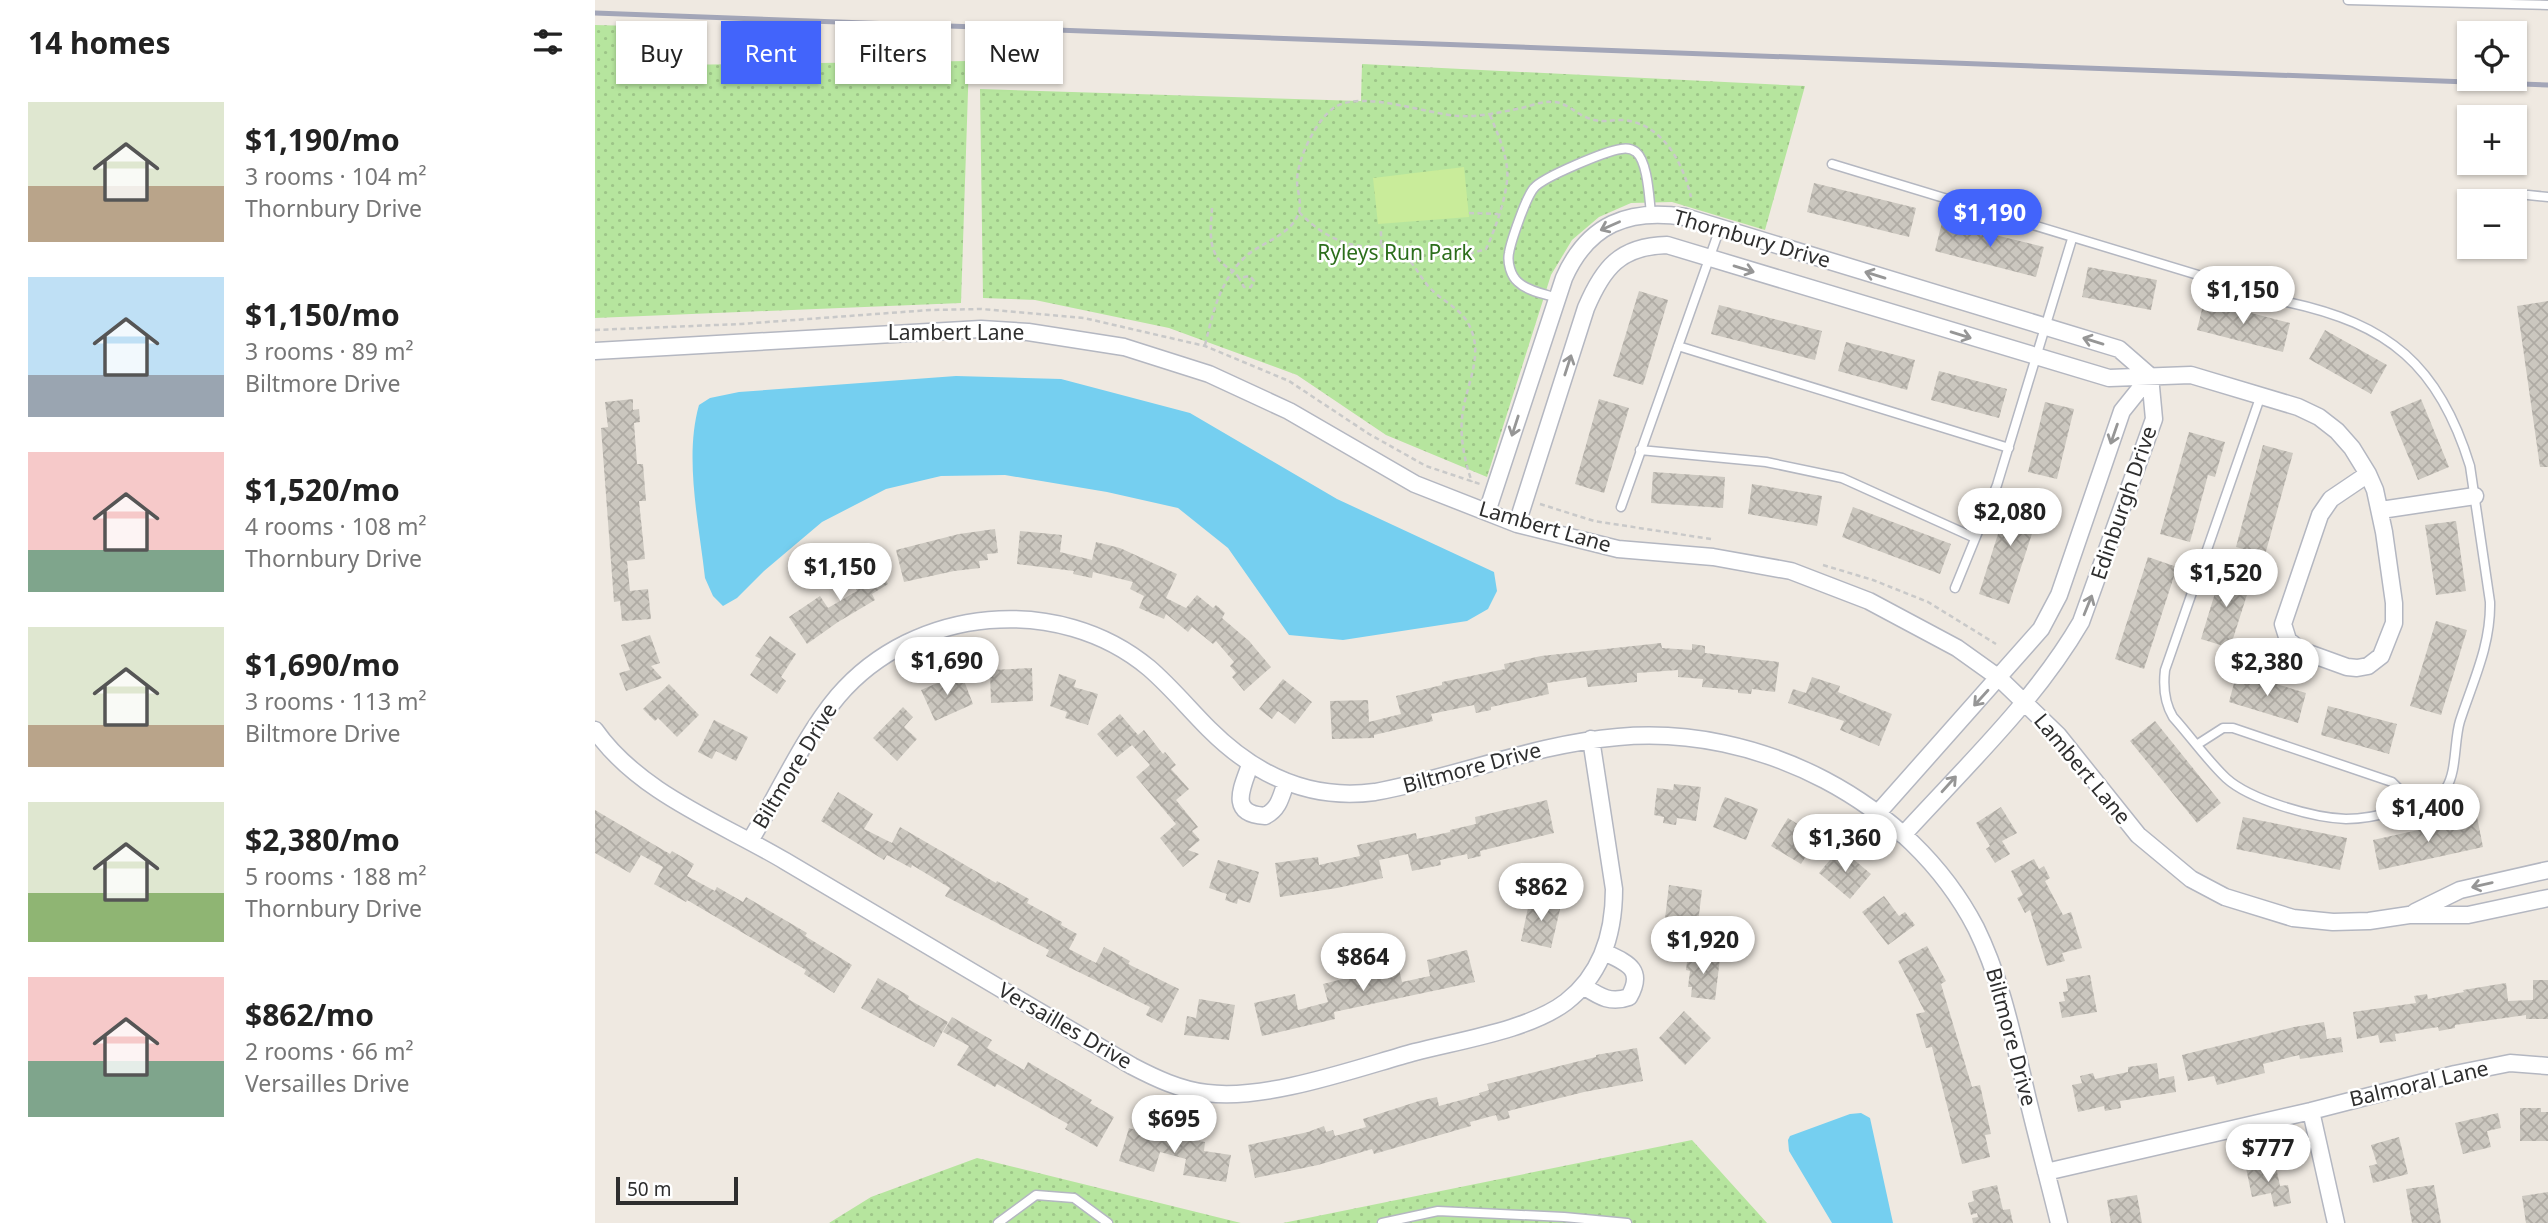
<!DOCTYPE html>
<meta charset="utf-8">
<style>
body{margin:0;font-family:"Noto Sans",sans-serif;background:#f6f6f6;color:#222;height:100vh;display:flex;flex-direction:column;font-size:26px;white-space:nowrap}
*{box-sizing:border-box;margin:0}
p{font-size:23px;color:#767676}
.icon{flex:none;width:38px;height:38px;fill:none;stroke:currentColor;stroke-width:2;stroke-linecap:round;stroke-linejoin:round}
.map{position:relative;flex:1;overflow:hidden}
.details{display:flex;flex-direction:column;background:#fff;width:595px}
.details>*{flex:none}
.banner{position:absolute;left:21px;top:21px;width:665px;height:63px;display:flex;gap:14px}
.tools{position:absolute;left:1862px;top:21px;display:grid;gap:14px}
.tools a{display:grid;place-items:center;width:70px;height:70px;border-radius:0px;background:#fff;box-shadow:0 2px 5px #0004;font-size:35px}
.scale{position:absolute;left:21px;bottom:18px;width:122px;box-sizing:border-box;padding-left:7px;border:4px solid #2e2e2e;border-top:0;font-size:19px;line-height:24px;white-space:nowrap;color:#2e2e2e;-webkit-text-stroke:5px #fff;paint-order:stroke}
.price{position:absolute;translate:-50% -60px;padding:0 16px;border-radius:24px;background:#fff;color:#222;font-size:23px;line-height:46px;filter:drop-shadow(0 2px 4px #0008)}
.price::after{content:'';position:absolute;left:50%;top:42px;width:21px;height:16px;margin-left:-10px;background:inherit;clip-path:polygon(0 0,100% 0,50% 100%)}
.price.current{background:#4264fb;color:#fff}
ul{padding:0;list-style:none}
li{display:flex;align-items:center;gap:21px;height:175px;padding:0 28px}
li span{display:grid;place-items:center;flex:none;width:196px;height:140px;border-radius:0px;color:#555}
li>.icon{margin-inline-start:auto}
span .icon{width:84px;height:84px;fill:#fffc;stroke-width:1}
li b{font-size:30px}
h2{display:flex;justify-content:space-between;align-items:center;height:84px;padding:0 28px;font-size:30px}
.chip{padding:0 24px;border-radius:0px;background:#fff;box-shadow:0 2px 5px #0004;font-size:24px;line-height:63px}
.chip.current{background:#4264fb;color:#fff}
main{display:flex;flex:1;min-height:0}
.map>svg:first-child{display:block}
.grass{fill:url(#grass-dots)}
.pitch{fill:#c9ec9a}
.water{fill:#75cff0}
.building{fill:url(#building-cross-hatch)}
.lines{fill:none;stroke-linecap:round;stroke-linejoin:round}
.lane-casing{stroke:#b4b7c1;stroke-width:11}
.street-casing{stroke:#b4b7c1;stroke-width:19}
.path{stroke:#c9c9c9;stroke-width:2.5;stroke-dasharray:5 3.5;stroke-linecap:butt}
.lane{stroke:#fff;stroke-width:8}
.street{stroke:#fff;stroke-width:16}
.rail{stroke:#a3a6b8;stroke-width:5}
.oneway{stroke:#969696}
.labels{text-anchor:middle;stroke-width:5;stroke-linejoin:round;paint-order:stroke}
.street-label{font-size:21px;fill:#2e2e2e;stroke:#fff}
.park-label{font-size:21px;fill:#2c6e1b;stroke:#fff}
</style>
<main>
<section class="details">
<h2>14 homes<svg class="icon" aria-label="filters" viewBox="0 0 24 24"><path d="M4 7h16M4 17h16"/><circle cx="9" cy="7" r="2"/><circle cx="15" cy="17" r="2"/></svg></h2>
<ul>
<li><span style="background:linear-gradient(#dfe7d0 60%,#b9a48a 0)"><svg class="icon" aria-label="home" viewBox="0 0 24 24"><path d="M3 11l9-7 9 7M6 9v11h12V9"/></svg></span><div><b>$1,190/mo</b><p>3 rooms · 104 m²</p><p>Thornbury Drive</p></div></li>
<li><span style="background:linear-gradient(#bfe0f5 70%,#9aa5b1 0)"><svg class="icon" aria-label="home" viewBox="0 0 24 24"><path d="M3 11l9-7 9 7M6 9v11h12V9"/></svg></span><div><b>$1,150/mo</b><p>3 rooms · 89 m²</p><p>Biltmore Drive</p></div></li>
<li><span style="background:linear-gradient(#f6c9c9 70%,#7fa58c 0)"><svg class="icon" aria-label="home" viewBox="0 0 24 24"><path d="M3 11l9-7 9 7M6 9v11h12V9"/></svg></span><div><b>$1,520/mo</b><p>4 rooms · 108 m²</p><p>Thornbury Drive</p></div></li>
<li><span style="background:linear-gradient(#dfe7d0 70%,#b9a48a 0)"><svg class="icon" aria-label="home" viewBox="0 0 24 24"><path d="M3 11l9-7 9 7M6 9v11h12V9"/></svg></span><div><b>$1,690/mo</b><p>3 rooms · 113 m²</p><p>Biltmore Drive</p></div></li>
<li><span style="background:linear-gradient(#dfe7d0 65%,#8fb573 0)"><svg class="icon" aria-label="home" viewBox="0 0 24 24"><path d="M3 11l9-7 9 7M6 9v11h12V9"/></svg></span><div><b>$2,380/mo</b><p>5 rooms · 188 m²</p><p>Thornbury Drive</p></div></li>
<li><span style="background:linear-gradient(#f6c9c9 60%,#7fa58c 0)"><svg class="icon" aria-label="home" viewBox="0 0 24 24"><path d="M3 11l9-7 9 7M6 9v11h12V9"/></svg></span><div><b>$862/mo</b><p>2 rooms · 66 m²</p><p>Versailles Drive</p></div></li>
</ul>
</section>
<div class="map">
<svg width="1953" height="1223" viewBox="0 0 1953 1223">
<defs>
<pattern id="grass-dots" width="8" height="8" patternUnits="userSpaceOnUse" patternTransform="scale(1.75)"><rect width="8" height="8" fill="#b6e59e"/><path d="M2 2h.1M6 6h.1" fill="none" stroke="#9dc588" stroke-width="1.8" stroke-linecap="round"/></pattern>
<pattern id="building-cross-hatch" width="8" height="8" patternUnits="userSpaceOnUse" patternTransform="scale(1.75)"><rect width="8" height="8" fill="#cbc7bf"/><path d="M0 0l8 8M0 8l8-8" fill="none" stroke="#afaba4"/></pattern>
</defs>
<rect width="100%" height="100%" fill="#efe9e1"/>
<path class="grass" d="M0,25l77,2 1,38 296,-4 -8,242 -366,15z
M767,64l443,22 -40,144 -93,-28 -41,1 -32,14 -27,23 -21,35 -64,202 -101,-42 -89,-60 -128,-47 -134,-28 -52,-2 -3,-209 381,12z
M1097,1140l75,83h-484z
M382,1158l264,65h-412l42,-26z"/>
<path class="pitch" d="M869,167l5,50 -91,7 -5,-46z"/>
<path class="water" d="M361,376l105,3 129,34 147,86 157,73 3,19 -9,18 -21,12 -124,19 -54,-5 -61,-87 -50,-40 -71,-16 -102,-17 -64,1 -55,13 -64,33 -58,49 -27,27 -14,8 -10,-10 -8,-18c-6,-55 -21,-120 -6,-173l11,-7 29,-6z
M1266,1113l9,5 23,105h-61l-43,-72 -1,-11 2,-4 60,-22z"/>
<path class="building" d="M1219,183l102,25 -7,29 -102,-25z
M1347,222l102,25 -8,30 -101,-26z
M1493,267l69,13 -6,30 -69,-13z
M1044,291l29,9 -25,85 -30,-9z
M1609,301l86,22 -7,29 -86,-22z
M1953,301v166h-8l-23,-161z
M1124,305l103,26 -7,29 -104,-26z
M1730,330l62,35 -16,29 -62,-35z
M1251,342l69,18 -8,30 -69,-19z
M1344,371l68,18 -8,29 -68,-18z
M38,399v11l6,-1 1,13 -6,1 3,41h6l3,37h-7l6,58 -18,2 3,30 18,-2 3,30 -29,2 -2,-20 -6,1 -13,-174 7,-1 -3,-25z
M1004,399l30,9 -25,85 -29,-9z
M1826,399l28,68 -31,13 -28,-68z
M1450,402l29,7 -17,70 -29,-7z
M1594,432l36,10 -10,35 -7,-2 -18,67 -30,-8z
M1668,445l30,8 -28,102 -29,-8z
M1058,472l72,5 -2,31 -72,-5z
M1157,484l70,12 -5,30 -69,-12z
M1416,493l31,10 -33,101 -30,-10z
M1258,507l98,37 -11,30 -98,-37z
M1861,521l10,70 -30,4 -11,-70z
M400,529l3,24 -11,1 1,6 -9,1 1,7 -26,3 -50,11 -8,-32 63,-16z
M425,531l42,4 -2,17 32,8 4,-18 24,6 57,26 -11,24 20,10 11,-13 16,13 3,-3 9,8 -3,5 27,23 22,26 -27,24 -12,-14 4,-4 -6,-7 4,-4 -18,-21 -3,3 -21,-17 -4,5 -22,-18 -2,5 -25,-11 5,-12 -14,-7 3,-7 -40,-10 -1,6 -19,-4 1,-3 -57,-7z
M1553,557l29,10 -33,102 -29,-10z
M278,558l15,26 -16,10 3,6 -37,22 -31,22 -18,-27 31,-21 8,12 29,-17 -10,-17z
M1627,570l30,9 -22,69 -29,-9z
M1841,621l31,9 -26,85 -31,-9z
M55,635l10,28 -9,3 11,12 -36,13 -7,-18 11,-3 -9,-25z
M175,636l26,18 -15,23 5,4 -9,13 -27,-19 11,-16 -6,-3z
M1066,643l1,5 30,2v-6l13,2v7l74,9 -4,30 -23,-3 -1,5 -13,-1v-3l-36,-3 1,-8 -25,-2v-7l-41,3v9l-49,5 -2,-10 -39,6 2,11 -58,13v3l-15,3 -2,-8 -43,9 2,7 -59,14v3l-42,1 -2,-38 38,-1 1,22 32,-8 -5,-18 46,-11v-3l63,-13 -1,-5 37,-8z
M437,668l1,33 -42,2 -1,-33z
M1642,672l69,21 -8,30 -69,-21z
M366,673l12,31 -38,17 -14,-31z
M464,674l17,6 -2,7 24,7 -10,31 -23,-7 2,-6 -17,-6z
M1217,677l28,9 -2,6 54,22 -13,32 -39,-16 4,-9 -56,-18 5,-14 13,4z
M688,679l29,23 -17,22 -17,-13 -6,8 -13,-10z
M74,684l30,31 -22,22 -19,-19 -3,3 -12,-12z
M1733,706l69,18 -8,30 -68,-19z
M308,707l10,10 -9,10 13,12 -20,22 -24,-23z
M525,714l18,21 6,-5 19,24 2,-2 11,13 -5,4 18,20 -13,11 22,27 -6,4 8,9 -12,10 11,4 -16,13 -23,-29 16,-14 -40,-47 14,-12 -18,-20 -15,12 -20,-23z
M119,720l34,17 -12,24 -20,-10 -4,8 -14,-7z
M1560,721l66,82 -24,20 -67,-82z
M1079,784l27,3 -5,34 -19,-3 -1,7 -13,-2 1,-6 -10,-2 3,-27 16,2z
M243,792l35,22 -9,15 28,14 8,-16 96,56 1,-2 32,18 -2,4 35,19 -1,3 16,9 -8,15 27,14 8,-16 26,14 -2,3 51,25 -17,34 -16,-8 4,-8 -104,-51 3,-6 -104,-54 5,-8 -38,-23 -1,3 -24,-13 -3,5 -63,-39z
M1130,797l33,12 -12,31 -33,-13z
M952,800l7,33 -74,18 1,5 -13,3 -1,-5 -27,6 1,5 -29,6 -4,-17 -29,6 4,18 -46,10 -57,9 -5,-34 43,-6 1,8 41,-9 -3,-11 59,-12 1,6 33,-7v-2l26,-6 -1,-7z
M1406,807l16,26 -15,8 8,13 -15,9 -9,-14 4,-3 -14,-23z
M0,810l75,44 2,-3 22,13 -7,12 28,15 2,-4 26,15 3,-5 61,36 -2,3 47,29 -18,28 -30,-19 2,-4 -119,-70 -1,2 -32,-18 9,-17 -22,-12 -11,18 -35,-20z
M1648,817l104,21 -7,32 -104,-21z
M1882,817l6,30 -104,23 -6,-30z
M1193,818l30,19 -17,27 -30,-18z
M1245,848l31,26 -21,25 -31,-26z
M1439,859l5,10 5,-3 6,12 -5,3 18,34 8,-3 11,36 -20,5 3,8 -18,5 -17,-56 -5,3 -8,-15 6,-3 -12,-24z
M623,860l41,12 -9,31 -12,-4 -1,5 -12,-4 2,-6 -18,-6z
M1074,885l33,5 -5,41 -33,-4z
M1289,896l15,20 6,-4 10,13 -27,20 -26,-33z
M935,898l31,7 -10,43 -30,-7z
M1332,946l19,35 -5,3 31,103 8,-2 11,49 -6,1 5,22 -28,7 -30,-117 -6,1 -10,-34 9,-2 -27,-51z
M872,950l8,32 -141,30 1,7 -73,17 -8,-33 41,-9 3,16 30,-8 -5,-18 75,-19 4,17 28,-6 -3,-16z
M1093,954l32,4 -5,42 -24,-3 1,-10h-4l2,-16 -4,-1z
M1495,975l7,37 -35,6 -3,-16 6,-1 -2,-9 5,-1 -2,-12z
M283,978l31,18 -1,3 40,23 -14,25 -73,-39z
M1938,980h15v39h-22v-4l-71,10v3l-16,3 -1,-4 -43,7 1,7 -16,2 -2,-8 -21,4 -4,-27 63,-9 -2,-7 13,-2 1,5 36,-7 -1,-2 43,-7 2,18 25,-1z
M604,999l36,6 -6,35 -45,-5 3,-19 9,2z
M1089,1011l27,27 -26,27 -26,-27z
M357,1017l40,23 -5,8 37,22 4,-8 64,38 -2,3 24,14 -17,30 -32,-18 3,-5 -71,-40 -2,3 -38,-22 12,-19 -26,-14z
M1729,1022l3,17 14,-2 2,15 -43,7 -1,-4 -36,9 2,9 -48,12 -3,-9 -26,5 -6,-26 112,-28z
M1042,1048l6,33 -59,11 -76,19 2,7 -12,3 -2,-6 -26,7 1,4 -97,28 -2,-5 -54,16 -63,13 -7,-33 60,-13 16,-6 2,6 7,-2 2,6 31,-9 -3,-8 56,-18 18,-4 2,9 41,-11 -1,-2 10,-3 -2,-6 109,-27v-2z
M1562,1063l2,16 15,-3 2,16 -56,9 1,7 -16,3 -1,-5 -26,6 -6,-27 10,-2 -2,-7 13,-3 2,6 33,-7v-5z
M1925,1108h21v4h7v29h-28z
M1903,1113l3,15 -14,3 4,16 -28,7 -8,-31z
M534,1128l30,9 1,-5 29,9v-2l16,3 -1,9 27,4 -5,27 -43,-7 3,-16 -26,-7 -6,20 -35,-11z
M1804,1137l9,37 -35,9 -4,-17 8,-2 -6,-19z
M1680,1162l5,24 8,-1 3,18 -17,4 -3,-14 -19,4 -6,-29z
M1402,1185l6,25 7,-1 3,14h-40l-1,-5 6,-1 -1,-4 -6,2 -3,-12 6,-2 -2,-10z
M1839,1185l7,38h-29l-6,-34z
M1953,1192v31h-22l-4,-27z
M1542,1195l5,28h-31l-4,-23z"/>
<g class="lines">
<defs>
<path id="lane" d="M1753,0l200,5
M1237,164l455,138c102,22 152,63 183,164l20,136c1,43 -17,79 -30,119 -6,19 -3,51 -14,67 -9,14 -32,18 -47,22 -17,5 -35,9 -53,9 -32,-1 -96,-19 -120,-41 -19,-18 -35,-41 -53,-61 -9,-15 -10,-30 -8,-47l96,-275
M1933,195l20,2
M962,298c-12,-4 -30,-7 -39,-16 -7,-6 -11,-19 -9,-29 2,-12 17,-56 25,-65 9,-11 72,-37 87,-39 5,-1 11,0 15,3 12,10 13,46 15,61
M1083,346l331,102
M1045,450l126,12 76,16 133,60
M1026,507l99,-279
M1360,588l42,-103 75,-246
M1603,744l25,-16h10l159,54 9,9 8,16
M403,1223l38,-28 38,3 34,25
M787,1223l56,-12 126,6 63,6"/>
<path id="street" d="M0,351l386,-22 47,3 96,15 85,27 80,37 126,73 102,40 101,25 95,8 78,14 78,30 88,47 42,30 59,57 80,100 53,44 34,18 68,21 40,4 36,-1 40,-6h59l80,-17
M1786,510l94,-14
M892,512l77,-234c24,-54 65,-70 121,-61l434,132 31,27
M922,524l69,-216c17,-40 34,-62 81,-63l442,133 82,-3 107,32 21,10 18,14 15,17 16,26 7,16 9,42 10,71v20l-13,33 -13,10 -11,2 -10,-1 -47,-17 -12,-10 -5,-16 37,-109 11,-16 37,-25
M0,730c44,63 126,93 190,131 116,69 231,137 347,205 23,12 48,24 75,27 59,8 150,-25 208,-41 46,-12 114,-22 151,-50 36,-28 48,-70 48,-113l-23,-150
M655,765c-8,23 -22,49 15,51 14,-7 16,-19 21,-34
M1282,814l164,-185 18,-34 63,-184 28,-35
M1308,835c62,-68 132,-134 178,-213l73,-203 -4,-43
M155,841c27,-45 55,-106 88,-145 77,-90 221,-103 311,-28 22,19 40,41 60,61 46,46 100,72 166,63 82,-15 160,-48 243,-55 140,-13 292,64 358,191 23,47 34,96 46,146 11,50 25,99 37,149
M1820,912l45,-22 88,-20
M988,986c16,10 27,18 46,11 16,-28 -2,-34 -25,-45
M1716,1111l25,112
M1451,1172l265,-61 144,-37 55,-11 38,3"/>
</defs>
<use href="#lane" class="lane-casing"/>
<use href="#street" class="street-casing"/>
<path class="path" d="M617,208c-1,18 -5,41 10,55 6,6 12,7 17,15l11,-2 4,5 -3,6h-7l-5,-9
M704,212c22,23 49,38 82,34v-18
M874,213l29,1
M786,246c31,8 29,17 47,40 12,14 31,21 40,37 18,32 -3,62 -6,95 -2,20 3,45 10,64
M874,254l17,-5c9,-19 24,-60 21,-81 -2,-18 -10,-36 -17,-53
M0,330l146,-6 189,-14 51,-1 103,9 121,28 84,35 80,53 57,32 54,18
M610,345c8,-32 14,-62 38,-86 15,-16 49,-23 56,-47 3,-9 -2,-22 -2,-31 0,-21 19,-62 38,-74 28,-17 91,7 124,9 22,1 42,-4 63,-8 10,-3 21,-7 31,-6 14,0 25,14 38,17 11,4 20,1 31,1 41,3 61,43 69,77
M945,504l54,17 117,18
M1228,565l50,15 55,22 68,42"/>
<use href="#lane" class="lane"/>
<use href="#street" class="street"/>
<path class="rail" d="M0,13l1953,72"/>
</g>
<defs><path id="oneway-shaft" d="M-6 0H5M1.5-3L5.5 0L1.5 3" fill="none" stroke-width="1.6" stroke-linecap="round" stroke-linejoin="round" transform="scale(1.75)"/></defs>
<g class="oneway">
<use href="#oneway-shaft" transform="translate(1015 226) rotate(156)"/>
<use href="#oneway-shaft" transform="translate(1149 269) rotate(17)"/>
<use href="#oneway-shaft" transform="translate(1280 275) rotate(-163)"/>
<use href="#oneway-shaft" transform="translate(1366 335) rotate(17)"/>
<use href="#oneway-shaft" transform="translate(1498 341) rotate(-163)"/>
<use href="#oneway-shaft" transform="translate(973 365) rotate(-72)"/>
<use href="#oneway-shaft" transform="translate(920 426) rotate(108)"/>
<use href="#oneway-shaft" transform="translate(1519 434) rotate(109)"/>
<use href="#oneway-shaft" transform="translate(1493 605) rotate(-68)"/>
<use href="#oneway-shaft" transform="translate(1386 698) rotate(132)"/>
<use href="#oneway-shaft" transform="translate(1354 784) rotate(-48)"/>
<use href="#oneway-shaft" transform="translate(1887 885) rotate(167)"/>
</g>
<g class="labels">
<g class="street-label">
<text transform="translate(1157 239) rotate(16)" y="7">Thornbury Drive</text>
<text x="361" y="340">Lambert Lane</text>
<text transform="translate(1529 503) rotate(-71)" y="7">Edinburgh Drive</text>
<text transform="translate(950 527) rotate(16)" y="7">Lambert Lane</text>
<text transform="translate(200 766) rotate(-59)" y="7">Biltmore Drive</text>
<text transform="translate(877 768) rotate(-15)" y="7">Biltmore Drive</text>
<text transform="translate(1487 769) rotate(50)" y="7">Lambert Lane</text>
<text transform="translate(470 1026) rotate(30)" y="7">Versailles Drive</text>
<text transform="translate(1416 1037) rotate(75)" y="7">Biltmore Drive</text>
<text transform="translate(1824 1084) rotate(-13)" y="7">Balmoral Lane</text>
</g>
<g class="park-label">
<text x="800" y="260">Ryleys Run Park</text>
</g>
</g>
</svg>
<div class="tools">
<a><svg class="icon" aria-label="locate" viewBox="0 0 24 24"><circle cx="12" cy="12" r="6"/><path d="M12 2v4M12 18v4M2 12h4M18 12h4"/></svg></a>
<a>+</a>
<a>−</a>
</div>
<div class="scale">50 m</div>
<b class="price current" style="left:1395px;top:249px">$1,190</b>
<b class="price" style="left:1648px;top:326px">$1,150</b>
<b class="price" style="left:1415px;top:548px">$2,080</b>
<b class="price" style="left:245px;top:603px">$1,150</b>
<b class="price" style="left:1631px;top:609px">$1,520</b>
<b class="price" style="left:352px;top:697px">$1,690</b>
<b class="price" style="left:1672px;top:698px">$2,380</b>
<b class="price" style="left:1833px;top:844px">$1,400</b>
<b class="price" style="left:1250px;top:874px">$1,360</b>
<b class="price" style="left:946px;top:923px">$862</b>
<b class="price" style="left:1108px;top:976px">$1,920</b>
<b class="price" style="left:768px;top:993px">$864</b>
<b class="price" style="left:579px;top:1155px">$695</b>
<b class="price" style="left:1673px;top:1184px">$777</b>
<div class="banner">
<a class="chip">Buy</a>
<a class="chip current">Rent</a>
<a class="chip">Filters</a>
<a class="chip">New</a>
</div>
</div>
</main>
